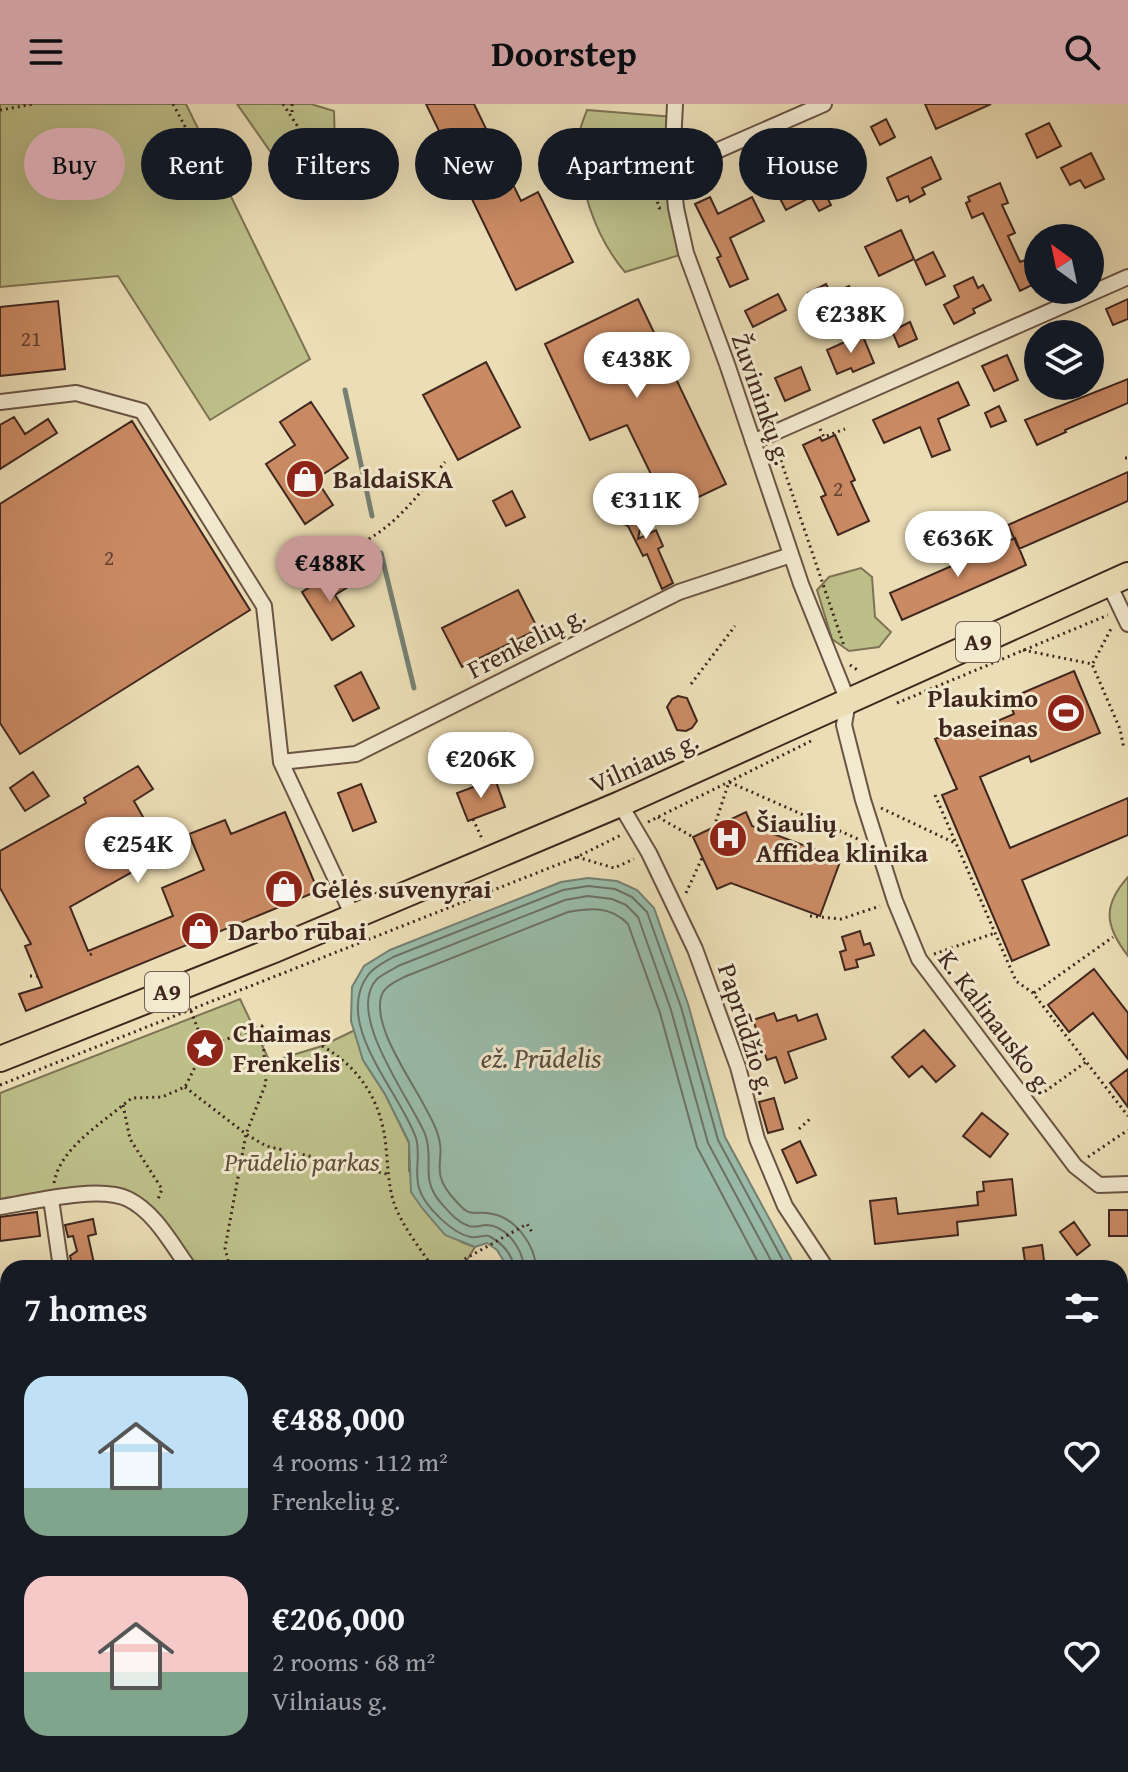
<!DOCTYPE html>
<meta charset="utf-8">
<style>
body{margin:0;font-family:"Gentium Book Plus",serif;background:#20242c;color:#f1f3f6;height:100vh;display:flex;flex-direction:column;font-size:30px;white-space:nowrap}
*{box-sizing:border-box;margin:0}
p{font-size:26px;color:#9ea1a6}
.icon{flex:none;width:44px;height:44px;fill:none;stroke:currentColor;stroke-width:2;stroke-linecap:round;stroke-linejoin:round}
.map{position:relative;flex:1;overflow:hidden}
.details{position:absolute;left:0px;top:1156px;width:1128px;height:512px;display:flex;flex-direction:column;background:#171b24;border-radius:24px 24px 0 0;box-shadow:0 8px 32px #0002}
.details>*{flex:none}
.banner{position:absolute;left:24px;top:24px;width:1080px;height:72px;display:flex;gap:16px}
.needle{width:52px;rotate:327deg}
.tools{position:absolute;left:1024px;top:120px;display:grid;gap:16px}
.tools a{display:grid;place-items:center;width:80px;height:80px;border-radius:50%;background:#171b24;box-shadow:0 8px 32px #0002;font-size:40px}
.price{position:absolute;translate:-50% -68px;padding:0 18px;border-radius:28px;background:#fff;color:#222;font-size:26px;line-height:52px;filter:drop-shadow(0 2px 4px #0008)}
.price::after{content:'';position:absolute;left:50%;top:48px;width:24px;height:18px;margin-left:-12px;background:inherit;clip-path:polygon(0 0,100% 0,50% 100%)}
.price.on{background:#c59692;color:#111}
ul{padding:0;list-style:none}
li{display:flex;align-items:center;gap:24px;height:200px;padding:0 24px}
li span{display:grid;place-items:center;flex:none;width:224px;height:160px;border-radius:24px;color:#555}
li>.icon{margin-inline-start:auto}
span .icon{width:96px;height:96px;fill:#fffc;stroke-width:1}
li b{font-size:34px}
h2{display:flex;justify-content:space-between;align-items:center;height:96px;padding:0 24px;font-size:34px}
.tag{padding:0 28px;border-radius:36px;background:#171b24;box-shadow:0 8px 32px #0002;font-size:28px;line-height:72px}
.tag.on{background:#c59692;color:#111}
header{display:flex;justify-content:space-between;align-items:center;height:104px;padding:0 24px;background:#c59692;color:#111;font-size:36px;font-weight:700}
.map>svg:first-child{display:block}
.green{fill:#bdbf89;stroke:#7e7354;stroke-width:2}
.water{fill:#99bcaa;stroke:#758072;stroke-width:2}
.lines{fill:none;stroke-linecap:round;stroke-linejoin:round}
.shore{stroke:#6c7264;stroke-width:2}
.stream{stroke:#758072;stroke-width:5}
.building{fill:#ca8a64;stroke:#40271e;stroke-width:2}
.street-casing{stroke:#6b5444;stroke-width:18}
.highway-casing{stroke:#40271e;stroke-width:28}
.path{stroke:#40271e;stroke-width:3;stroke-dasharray:2 4;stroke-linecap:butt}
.street{stroke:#f2e9cf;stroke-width:14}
.highway{stroke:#ebddb5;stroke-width:24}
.labels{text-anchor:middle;stroke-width:6;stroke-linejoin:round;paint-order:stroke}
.number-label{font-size:22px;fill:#624030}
.shield{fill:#f2e9cf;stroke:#756153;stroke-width:2}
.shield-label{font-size:24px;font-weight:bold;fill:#40271e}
.street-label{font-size:26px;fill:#40271e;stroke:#f2e9cf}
.poi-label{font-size:26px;font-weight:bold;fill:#40271e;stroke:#f2e9cf;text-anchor:start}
.park-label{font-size:26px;font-style:italic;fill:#5f4d39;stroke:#f2e9cf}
.water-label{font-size:28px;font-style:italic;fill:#564c41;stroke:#f2e9cf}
</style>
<header><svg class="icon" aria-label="menu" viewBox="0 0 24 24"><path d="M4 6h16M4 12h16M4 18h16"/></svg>Doorstep<svg class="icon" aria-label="search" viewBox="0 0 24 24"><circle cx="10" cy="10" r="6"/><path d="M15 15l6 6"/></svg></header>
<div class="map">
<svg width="1128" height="1668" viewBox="0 0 1128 1668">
<rect width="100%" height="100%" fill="#ebddb5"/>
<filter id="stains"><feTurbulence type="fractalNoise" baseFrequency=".0025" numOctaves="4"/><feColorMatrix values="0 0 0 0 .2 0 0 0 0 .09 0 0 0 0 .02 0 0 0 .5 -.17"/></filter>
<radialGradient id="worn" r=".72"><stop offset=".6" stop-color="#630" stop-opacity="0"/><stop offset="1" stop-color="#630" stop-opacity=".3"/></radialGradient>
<path class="green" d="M0,0h186l124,255 -100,61 -92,-144 -118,11z
M237,0h74l23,7 1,36 -10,33 -12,7 -15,4z
M587,6l87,7 12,136 -61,19c-30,-35 -49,-91 -46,-137 1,-8 5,-17 8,-25z
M861,464l11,9 3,40 16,15 -12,15 -30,4 -17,-12 -15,-49 12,-13z
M1128,773v79c-23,-30 -26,-50 0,-79z
M240,895l30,63 52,-16 33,-16 8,30 22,34 24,49v28l52,71 14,5 -13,21h-273l-62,-69 -33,-6 -94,14v-114z
M1128,1396v272h-320l-1,-8h313v-263z"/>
<path class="water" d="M588,774l29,3 20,9 17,18 34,96 37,133 71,131h-288l-11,-18 -10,-7 -12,4 -30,-12 -23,-27 -11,-16 -2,-50 -24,-48 -22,-34 -12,-39 1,-34 12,-21 26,-16 171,-68z
M1120,1560l8,7v70l-8,1z
M989,1660h99l-5,8h-60z"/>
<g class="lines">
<path class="shore" d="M514,1164c-2,-15 -12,-25 -25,-32 -6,-1 -12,2 -18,1 -18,-3 -47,-31 -52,-49 -5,-16 2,-34 -3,-50 -15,-45 -84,-114 -48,-163 6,-8 17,-13 25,-18l170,-67 25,-4 27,3 17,8 15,15 34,95 37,133 69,128
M524,1164c-1,-18 -17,-42 -37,-43 -7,0 -11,3 -18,1 -12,-4 -19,-13 -28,-23 -22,-25 -6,-43 -16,-69 -14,-34 -81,-121 -48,-155 6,-5 15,-9 21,-13l167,-66 23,-4 24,3 14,6 12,12 33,93 37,133 67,125
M536,1164c-1,-23 -20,-49 -43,-54 -22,-5 -20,7 -38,-14 -28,-30 -7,-39 -18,-68 -13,-37 -65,-98 -56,-135 3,-11 14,-15 23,-20l164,-65c23,-4 43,-6 60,12l32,89 37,134 64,121"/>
<path class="stream" d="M345,286l27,126
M381,449l33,135"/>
</g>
<path class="building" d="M426,0h48l47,97 17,-9 35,70 -57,28z
M925,0h66l-55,25z
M886,15l9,18 -15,8 -9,-18z
M1049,19l12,23 -24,12 -11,-24z
M830,36l7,16 -23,10 -7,-16z
M1091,49l13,26 -19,9 -5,-8 -10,5 -9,-17z
M931,53l10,22 -19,9 3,6 -15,8 -2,-6 -11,5 -10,-23z
M782,54l14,27 20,-10 15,30 -12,6 -8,-14 -25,13 -11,-21 -7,4 -9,-18 9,-5 -2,-4z
M1000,79l8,20 -6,2 13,28 -7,3 12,26 5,-2 11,23 -16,8 -37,-78 -11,5 -6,-15 4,-2 -2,-4z
M710,93l8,17 34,-17 12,24 -34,17 18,41 -18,8 -13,-29 4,-2 -26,-52z
M901,126l13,29 -35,17 -14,-29z
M933,148l12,24 -19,9 -11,-24z
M973,173l5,11 5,-3 8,15 -18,9 2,4 -21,11 -10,-19 15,-8 -5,-11z
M826,180l5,10 18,-8 10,21 -27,13 -8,-16 -9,4 -7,-15z
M778,190l8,16 -33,17 -8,-16z
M638,195l88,185 -57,27 -42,-86 -37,15 -45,-96z
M1128,195v20l-15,6 -7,-16z
M58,197l7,68 -65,7v-69z
M910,218l7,17 -18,8 -7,-16z
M862,230l12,29 -21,9 -2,-4 -14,6 -10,-24z
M1007,251l11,25 -24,11 -12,-25z
M486,258l34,65 -62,33 -35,-65z
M801,263l9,23 -25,11 -10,-23z
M1128,275v24l-63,27 1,2 -29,13 -12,-25z
M958,278l11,23 -31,14 12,31 -18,7 -12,-30 -36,16 -11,-23z
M311,298l37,56 -32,21 17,26 -28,19 -39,-60 29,-19 -15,-23z
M999,302l7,15 -15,6 -6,-14z
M14,313l11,17 23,-15 9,14 -57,36v-44z
M132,317l118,189 -230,144 -20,-31v-219z
M835,331l20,45 -4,2 18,39 -31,14 -17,-38 5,-2 -23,-50 17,-8 2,4z
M1128,368v29l-109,48 -11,-24z
M512,387l13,26 -19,9 -13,-25z
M630,398l6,1 7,10 -5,26 18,-9 7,16 -5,3 15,34 -11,6 -15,-35 -4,2 -15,-30 -8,-4 -2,-6 5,-12z
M1015,434l11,27 -124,55 -12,-27z
M333,468l4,6 9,-5 7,11 -18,11 19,31 -22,14 -30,-48z
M518,486l20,39 -76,38 -20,-39z
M1074,567l26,62 -69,29 -2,-6 -49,21 30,71 118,-50v37l-106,45 27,65 -37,16 -70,-166 15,-6 -22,-50 22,-9 3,7 54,-23 -6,-15z
M361,568l18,36 -26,13 -18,-35z
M678,592l9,2 10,23 -5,7 -6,3 -9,-1 -10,-23 5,-8z
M138,662l15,23 -19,12 30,53 -94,53 18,44 85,-35 -11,-28 42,-18 -15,-36 36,-14 6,14 54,-22 33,79 -292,120 -7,-17 23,-7 -17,-41 6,-2 -31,-56v-37l86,-48 -2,-5z
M33,668l16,24 -24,15 -15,-23z
M495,675l10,28 -37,14 -11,-28z
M361,680l15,38 -23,9 -15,-38z
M746,708l6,14 89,33 -21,57 -89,-33 -14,6 -24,-52z
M860,827l4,14 6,-2 4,12 -18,5 2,7 -13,3 -5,-18 6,-2 -4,-13z
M1094,865l34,44v46l-35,-46 -24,19 -21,-27z
M774,909l3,8 19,-6 2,6 19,-7 9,25 -38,13 9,26 -12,5 -9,-26 -9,3 -14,-40z
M924,926l31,36 -19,16 -14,-16 -13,11 -17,-20z
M1128,965v38l-18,-24z
M774,994l9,31 -15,4 -9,-31z
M982,1009l26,21 -18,23 -27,-21z
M800,1037l16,34 -19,8 -15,-33z
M1012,1075l4,36 -59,7 1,13 -83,9 -5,-43 26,-3 2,16 80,-9 -1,-13 7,-1 -1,-9z
M1109,1106h19v26h-19z
M37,1108l3,24 -40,5v-24z
M93,1115l3,15 -8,2 7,32h-22l-3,-12 7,-5 -4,-15 -5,1 -3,-12z
M1074,1118l16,23 -13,10 -17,-23z
M1042,1141l3,23h-19l-3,-20z"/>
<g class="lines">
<defs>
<path id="street" d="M675,0l-3,61 4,43 10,45 41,111 74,220 47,117 -4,24 19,75 32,101 24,58 156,207 24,19 29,-1
M672,61l33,-9 119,-52
M0,298l76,-9 66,18 122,195 17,156 72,154
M753,338l375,-165
M1109,480l19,40
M281,658l75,-8 323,-162 112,-37
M620,700l29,49 46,96 43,118 19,72 28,67 41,62
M51,1095l10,69
M0,1103c32,-5 99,-22 128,-8 27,13 44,46 61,69
M1120,1326h8
M0,1489h8
M492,1660l122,6 143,2"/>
<path id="highway" d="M0,955l274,-109 346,-146 508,-229"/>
</defs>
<use href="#street" class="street-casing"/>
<use href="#highway" class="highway-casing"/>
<path class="path" d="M173,0l31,58 -13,9
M283,0l52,79
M292,0v12
M0,6l34,-6
M658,29l-17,21c1,21 14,34 18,54h3
M750,279l6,7 10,29
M820,325l4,8 21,-8
M777,345l67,197
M1125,354h3
M330,451c56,-15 80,-50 115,-93
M1023,546l69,14 28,65 4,20
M1093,559l19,-36
M850,561l9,6
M691,580l44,-58
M897,599l211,-88
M935,691l81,186 17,12 95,123
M881,704l76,36
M658,713l35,20
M473,715l10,22
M648,718l165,-82
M714,723l15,-45 129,57
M577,753l37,11 20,-9
M686,789l16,-35
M810,812l31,3 39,-13
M934,850l61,-21
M90,851l4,-3
M30,872h7
M1034,889l79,-56
M191,907l8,21
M222,937l40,-15 4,57 -20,51 -21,114 5,20
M322,942c39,22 60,57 64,101 2,19 2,38 8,56 8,23 26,45 39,65
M0,981l577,-228 46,-23
M185,983l61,47 20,12 121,28
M1040,991l46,-33
M123,1001l7,34 32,50 -5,13
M799,1025l13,-12
M1088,1053l40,-27
M54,1079c6,-34 44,-57 69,-78l9,-7 30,-1 23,-10 12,-24
M449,1164l78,-44 5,8
M439,1668l1,-8"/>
<use href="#street" class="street"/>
<use href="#highway" class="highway"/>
</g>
<defs>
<symbol id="shop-disc" viewBox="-11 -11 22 22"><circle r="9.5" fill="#8f2418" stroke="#f2e9cf"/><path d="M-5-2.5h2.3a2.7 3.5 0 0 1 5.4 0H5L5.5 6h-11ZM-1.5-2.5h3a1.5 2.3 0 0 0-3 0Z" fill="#fff"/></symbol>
<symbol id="stadium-disc" viewBox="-11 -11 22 22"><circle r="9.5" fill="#8f2418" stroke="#f2e9cf"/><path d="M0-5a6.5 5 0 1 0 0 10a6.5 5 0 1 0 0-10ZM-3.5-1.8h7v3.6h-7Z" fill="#fff"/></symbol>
<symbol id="hospital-disc" viewBox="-11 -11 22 22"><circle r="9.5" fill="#8f2418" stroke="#f2e9cf"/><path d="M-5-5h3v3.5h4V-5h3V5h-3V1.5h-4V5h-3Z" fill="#fff"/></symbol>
<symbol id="sight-disc" viewBox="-11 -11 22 22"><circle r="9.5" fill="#8f2418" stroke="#f2e9cf"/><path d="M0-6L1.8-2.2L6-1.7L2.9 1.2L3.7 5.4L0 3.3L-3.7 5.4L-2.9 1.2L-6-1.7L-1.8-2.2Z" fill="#fff"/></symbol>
</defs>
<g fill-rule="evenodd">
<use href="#shop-disc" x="283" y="353" width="44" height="44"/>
<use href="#stadium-disc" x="1044" y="587" width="44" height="44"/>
<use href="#hospital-disc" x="706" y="712" width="44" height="44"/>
<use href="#shop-disc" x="262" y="763" width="44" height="44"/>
<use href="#shop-disc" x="178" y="805" width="44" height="44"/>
<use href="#sight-disc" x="183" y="922" width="44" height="44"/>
</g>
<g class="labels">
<g class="number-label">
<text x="31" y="242">21</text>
<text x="838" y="392">2</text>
<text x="109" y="461">2</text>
</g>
<g class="shield">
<rect x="956" y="518" width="44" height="40" rx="6"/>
<rect x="145" y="868" width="44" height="40" rx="6"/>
</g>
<g class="shield-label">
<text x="978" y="546">A9</text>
<text x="167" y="896">A9</text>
</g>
<g class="street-label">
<text transform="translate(762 295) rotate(71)" y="9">Žuvininkų g.</text>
<text transform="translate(526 538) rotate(-27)" y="9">Frenkelių g.</text>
<text transform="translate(644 658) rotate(-24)" y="9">Vilniaus g.</text>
<text transform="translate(996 918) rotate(53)" y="9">K. Kalinausko g.</text>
<text transform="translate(747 925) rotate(72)" y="9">Paprūdžio g.</text>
</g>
<g class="poi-label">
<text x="333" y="384">BaldaiSKA</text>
<text x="1038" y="603" text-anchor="end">Plaukimo<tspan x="1038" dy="30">baseinas</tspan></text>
<text x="756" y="728">Šiaulių<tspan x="756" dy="30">Affidea klinika</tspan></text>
<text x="312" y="794">Gėlės suvenyrai</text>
<text x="228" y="836">Darbo rūbai</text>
<text x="233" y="938">Chaimas<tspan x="233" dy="30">Frenkelis</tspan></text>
</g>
<g class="park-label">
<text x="302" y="1067">Prūdelio parkas</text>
</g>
<g class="water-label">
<text x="541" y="964">ež. Prūdelis</text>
</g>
</g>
<rect width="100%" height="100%" filter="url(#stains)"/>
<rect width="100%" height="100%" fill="url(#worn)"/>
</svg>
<div class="tools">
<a><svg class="needle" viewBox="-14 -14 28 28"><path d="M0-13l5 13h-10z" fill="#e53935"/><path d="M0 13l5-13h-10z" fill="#9ea1a6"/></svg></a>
<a><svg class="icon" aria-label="layers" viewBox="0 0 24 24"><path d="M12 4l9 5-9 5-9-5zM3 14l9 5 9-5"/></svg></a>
</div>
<b class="price" style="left:851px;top:251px">€238K</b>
<b class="price" style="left:637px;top:296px">€438K</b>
<b class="price" style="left:646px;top:437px">€311K</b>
<b class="price" style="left:958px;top:475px">€636K</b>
<b class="price on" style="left:330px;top:500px">€488K</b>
<b class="price" style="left:481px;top:696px">€206K</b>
<b class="price" style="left:138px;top:781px">€254K</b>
<div class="banner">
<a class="tag on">Buy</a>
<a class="tag">Rent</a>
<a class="tag">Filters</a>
<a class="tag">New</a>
<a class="tag">Apartment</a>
<a class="tag">House</a>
</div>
<section class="details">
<h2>7 homes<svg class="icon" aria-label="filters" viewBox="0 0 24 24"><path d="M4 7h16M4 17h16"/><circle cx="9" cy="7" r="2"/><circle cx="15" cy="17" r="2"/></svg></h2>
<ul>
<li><span style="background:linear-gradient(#bfe0f5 70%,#7fa58c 0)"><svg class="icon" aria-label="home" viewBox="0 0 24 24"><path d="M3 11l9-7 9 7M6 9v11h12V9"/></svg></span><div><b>€488,000</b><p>4 rooms · 112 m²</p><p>Frenkelių g.</p></div><svg class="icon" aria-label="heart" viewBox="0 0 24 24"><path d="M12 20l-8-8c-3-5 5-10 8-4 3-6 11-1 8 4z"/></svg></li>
<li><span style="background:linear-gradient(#f6c9c9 60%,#7fa58c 0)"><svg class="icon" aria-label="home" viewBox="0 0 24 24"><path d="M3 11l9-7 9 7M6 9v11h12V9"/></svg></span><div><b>€206,000</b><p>2 rooms · 68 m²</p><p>Vilniaus g.</p></div><svg class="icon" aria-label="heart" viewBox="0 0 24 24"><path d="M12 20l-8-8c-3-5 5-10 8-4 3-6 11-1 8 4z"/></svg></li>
</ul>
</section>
</div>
